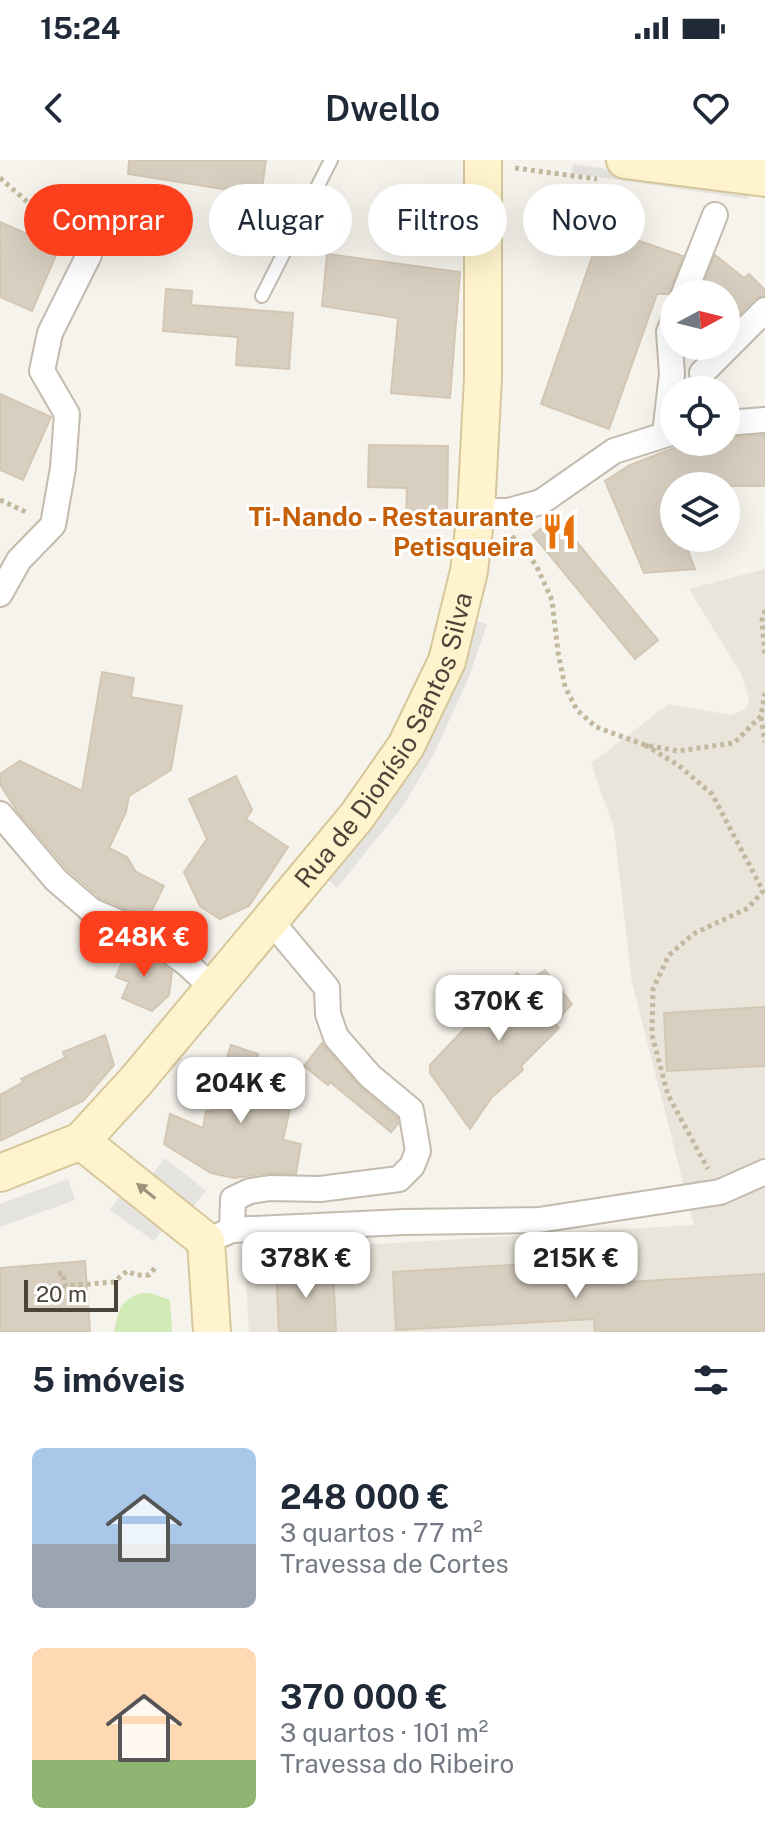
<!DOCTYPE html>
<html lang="pt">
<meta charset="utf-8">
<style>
body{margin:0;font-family:"Public Sans",sans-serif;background:#f2f2f3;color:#1f2937;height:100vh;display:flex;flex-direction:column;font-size:30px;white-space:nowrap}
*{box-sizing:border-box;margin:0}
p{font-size:26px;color:#747a83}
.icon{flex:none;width:44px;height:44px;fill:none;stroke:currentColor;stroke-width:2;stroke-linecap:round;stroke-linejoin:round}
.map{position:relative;height:1172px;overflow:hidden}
.sheet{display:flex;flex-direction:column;background:#fff;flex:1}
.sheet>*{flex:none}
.banner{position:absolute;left:24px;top:24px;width:718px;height:72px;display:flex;gap:16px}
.needle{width:52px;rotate:83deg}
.controls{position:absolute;left:660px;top:120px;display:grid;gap:16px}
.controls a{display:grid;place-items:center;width:80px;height:80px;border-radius:50%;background:#fff;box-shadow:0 8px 32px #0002;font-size:40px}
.scale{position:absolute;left:24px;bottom:20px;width:94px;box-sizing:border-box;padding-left:8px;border:4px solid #4b4439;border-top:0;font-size:22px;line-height:28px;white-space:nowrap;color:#4b4439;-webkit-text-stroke:6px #fff;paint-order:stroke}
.price{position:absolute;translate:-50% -68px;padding:0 18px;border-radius:16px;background:#fff;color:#222;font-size:26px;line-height:52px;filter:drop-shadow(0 2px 4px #0008)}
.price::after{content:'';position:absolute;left:50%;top:48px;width:24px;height:18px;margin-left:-12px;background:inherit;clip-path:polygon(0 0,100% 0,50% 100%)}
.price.on{background:#fc3f1d;color:#fff}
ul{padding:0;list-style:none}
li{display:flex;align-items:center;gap:24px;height:200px;padding:0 32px}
li span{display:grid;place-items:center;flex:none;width:224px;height:160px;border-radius:12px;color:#555}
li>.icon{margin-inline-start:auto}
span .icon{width:96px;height:96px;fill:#fffc;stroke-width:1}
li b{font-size:34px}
h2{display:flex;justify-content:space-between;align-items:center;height:96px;padding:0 32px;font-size:34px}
.chip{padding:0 28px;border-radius:36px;background:#fff;box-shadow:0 8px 32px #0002;font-size:28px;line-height:72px}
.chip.on{background:#fc3f1d;color:#fff}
.status{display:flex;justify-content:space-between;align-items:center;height:56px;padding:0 40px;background:#fff;direction:ltr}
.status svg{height:22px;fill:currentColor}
header{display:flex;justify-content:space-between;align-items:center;height:104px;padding:0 32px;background:#fff;font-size:36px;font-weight:600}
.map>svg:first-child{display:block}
.residential{fill:#eae5da}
.green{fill:#d2eab5}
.parking{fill:#e5e3e0}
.building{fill:#d8cfc1;stroke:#d3c7b4;stroke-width:2}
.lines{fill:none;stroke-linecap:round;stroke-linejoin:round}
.lane-casing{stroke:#c2bbae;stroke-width:16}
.street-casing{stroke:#c2bbae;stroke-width:28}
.secondary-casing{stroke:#d6c79b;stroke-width:40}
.path{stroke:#c4b79f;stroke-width:5;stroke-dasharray:4 4;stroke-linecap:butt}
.lane{stroke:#fff;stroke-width:12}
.street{stroke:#fff;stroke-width:24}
.secondary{stroke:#fff3cd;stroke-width:36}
.oneway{fill:#9c937c}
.labels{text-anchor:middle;stroke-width:6;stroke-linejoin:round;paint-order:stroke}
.food-label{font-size:26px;font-weight:bold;fill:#c56008;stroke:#fff;text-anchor:end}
.street-label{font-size:26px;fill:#4b4439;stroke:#fff}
</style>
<div class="status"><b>15:24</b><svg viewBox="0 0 49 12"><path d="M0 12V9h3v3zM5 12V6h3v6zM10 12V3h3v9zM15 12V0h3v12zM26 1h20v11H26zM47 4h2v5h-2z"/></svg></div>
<header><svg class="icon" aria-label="back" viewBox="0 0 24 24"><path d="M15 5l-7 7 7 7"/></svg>Dwello<svg class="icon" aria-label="heart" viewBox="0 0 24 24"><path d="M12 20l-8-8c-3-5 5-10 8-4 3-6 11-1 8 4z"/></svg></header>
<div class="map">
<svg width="765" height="1172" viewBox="0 0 765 1172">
<rect width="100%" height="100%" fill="#f6f3ec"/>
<path class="residential" d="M765,409v763h-516l-5,-80 450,-27 -62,-242 -18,-154 -23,-66 78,-59 62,11 15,-6 3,-10 -8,-25 -52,-85z"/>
<path class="green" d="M141,1133h9l20,7 2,32h-58c4,-21 6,-32 27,-39z"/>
<path class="parking" d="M573,4l176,26 -1,9 -176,-26z
M473,460l14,4 -18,53 -35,77 -31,52 -66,82 -11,-11z
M165,998l41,33 -15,18 -41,-32z
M68,1019l7,21 -75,27v-23z
M123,1032l44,32 -13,17 -44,-31z"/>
<path class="building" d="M129,0h137l-5,35 -133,-21z
M0,62l59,26 -27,63 -32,-14z
M602,68l81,28 -14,38h-12l-48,135 -68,-25z
M327,94l133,18 -10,126 -59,-5 7,-75 -76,-12z
M715,95l29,23 5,-4 16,16v5l-11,4 -28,29v-34h-26z
M166,129l26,2 -1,14 102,8 -4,56 -53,-4 2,-28 -75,-6z
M0,234l51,23 -28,63 -23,-10z
M765,275v51h-91v52h9l12,31 -51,4 -39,-92 25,-16 60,-23h36v-4z
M369,285l79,1 -1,77 -41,-1 1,-34 -39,-1z
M556,357l102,123 -23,19 -102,-124z
M102,512l32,6 -3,19 51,9 -11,64 -42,26 -3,16 -17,36 18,9 9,15 28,14 -16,32 -48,-20 -33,-29 -50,-58 -17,-27v-10l20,-13 62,30z
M236,616l16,34 -6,9 42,28 -39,59 -29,13 -20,-13 -16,-34 23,-33 -18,-40z
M130,783l42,29 -3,23 -17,16 -30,-13 7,-16 -13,-5z
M545,810l27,34 -18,19 5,5 -38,38 2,4 -31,27 -22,32 -40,-56v-8l87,-92 9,9z
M765,847v59l-98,5 -3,-58z
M105,875l9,30 -31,36 -83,40v-46l23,-13 -2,-3 44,-21 -2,-6z
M322,883l37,43 38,32 1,6 -7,8 -61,-50 -2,3 -24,-19z
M231,885l27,9 -6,20 44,8 -13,58 18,4 -5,30 -28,-1 -34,5 -23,-5 -47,-29 6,-30 33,14 3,-17 4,1z
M591,1100l1,24 173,-10v58h-170l-1,-13 -198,11 -3,-58z
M85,1101l5,71h-90v-64z
M333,1107l3,65h-57l-3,-62z"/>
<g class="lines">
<defs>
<path id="lane" d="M262,136l69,-136"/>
<path id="street" d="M684,134l31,-79
M702,213l63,-63
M726,263l39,-3
M665,274l7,-60 -3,-42 5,-12
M476,351h32l33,-9 73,-51 60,-19
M0,434l19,-34 34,-35 10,-57 4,-54 -25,-43 8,-38 39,-78
M0,654l56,66 36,31 50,21 44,31 28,26
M232,1070l1,-31 17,-8 20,-3 50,1 79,-10 13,-13 6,-15 -7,-41 -41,-34 -34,-39 -8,-23 -1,-26 -56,-67
M206,1081l26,-11 172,-8 135,-2 181,-28 45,-20"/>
<g id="secondary">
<path d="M625,0l140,18"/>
<path d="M81,981l125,100 6,91"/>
<path id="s1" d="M0,1013l81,-32 55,-60 221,-265 49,-70 41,-85 22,-90 7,-60 7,-133v-218"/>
</g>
</defs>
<use href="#lane" class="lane-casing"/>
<use href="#street" class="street-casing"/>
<use href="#secondary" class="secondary-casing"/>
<path class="path" d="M515,8l82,11
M0,18l70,61
M0,340l28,13
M512,376l24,29 16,35 6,52 7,35 12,23 19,17 49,18 33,6 56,-8 27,-27 4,-23
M765,450l-3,11 3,33
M761,557l4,25
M645,585l33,20 34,29 51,97 -15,17 -55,26 -24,21 -16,34 -1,46 16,60 40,74
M58,1114l5,-1 2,13 49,-4 13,-11 9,4h13l6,-7"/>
<use href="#lane" class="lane"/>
<use href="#street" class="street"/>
<use href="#secondary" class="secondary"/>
</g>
<defs><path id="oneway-solid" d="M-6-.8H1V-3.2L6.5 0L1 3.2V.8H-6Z" transform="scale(2)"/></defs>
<use class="oneway" href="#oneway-solid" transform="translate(146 1031) rotate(-141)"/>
<defs>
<symbol id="restaurant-bare" viewBox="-9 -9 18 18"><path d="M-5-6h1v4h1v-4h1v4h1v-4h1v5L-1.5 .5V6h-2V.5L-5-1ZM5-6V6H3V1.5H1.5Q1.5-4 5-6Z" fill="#e8710a" stroke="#fff" stroke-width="2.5" paint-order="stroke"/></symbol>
</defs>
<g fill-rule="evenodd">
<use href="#restaurant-bare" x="534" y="346" width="51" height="51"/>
</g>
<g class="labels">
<g class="food-label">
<text x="534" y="366">Ti-Nando - Restaurante<tspan x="534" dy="30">Petisqueira</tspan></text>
</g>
<g class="street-label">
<text dy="9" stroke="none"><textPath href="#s1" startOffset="594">Rua de Dionísio Santos Silva</textPath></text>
</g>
</g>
</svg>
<div class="controls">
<a><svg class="needle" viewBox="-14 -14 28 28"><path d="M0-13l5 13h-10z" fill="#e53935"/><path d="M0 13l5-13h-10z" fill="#747a83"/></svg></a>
<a><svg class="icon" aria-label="locate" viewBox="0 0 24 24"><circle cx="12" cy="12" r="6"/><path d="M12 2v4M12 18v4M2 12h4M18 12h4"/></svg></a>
<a><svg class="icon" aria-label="layers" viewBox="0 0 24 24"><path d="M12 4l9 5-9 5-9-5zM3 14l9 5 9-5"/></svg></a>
</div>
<div class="scale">20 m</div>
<b class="price on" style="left:144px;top:819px">248K €</b>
<b class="price" style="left:499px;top:883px">370K €</b>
<b class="price" style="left:241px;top:965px">204K €</b>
<b class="price" style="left:306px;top:1140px">378K €</b>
<b class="price" style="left:576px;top:1140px">215K €</b>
<div class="banner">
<a class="chip on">Comprar</a>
<a class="chip">Alugar</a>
<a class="chip">Filtros</a>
<a class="chip">Novo</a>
</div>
</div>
<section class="sheet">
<h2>5 imóveis<svg class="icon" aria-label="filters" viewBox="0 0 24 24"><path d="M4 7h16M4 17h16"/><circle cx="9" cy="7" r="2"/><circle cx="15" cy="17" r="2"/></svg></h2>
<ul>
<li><span style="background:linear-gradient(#a9c7e8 60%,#9aa5b1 0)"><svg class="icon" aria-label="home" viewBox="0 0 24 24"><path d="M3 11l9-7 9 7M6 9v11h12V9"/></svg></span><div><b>248 000 €</b><p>3 quartos · 77 m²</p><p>Travessa de Cortes</p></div></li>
<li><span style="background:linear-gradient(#ffd9b3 70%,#8fb573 0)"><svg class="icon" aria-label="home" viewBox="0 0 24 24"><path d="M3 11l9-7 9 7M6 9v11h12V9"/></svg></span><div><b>370 000 €</b><p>3 quartos · 101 m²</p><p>Travessa do Ribeiro</p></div></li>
</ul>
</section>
